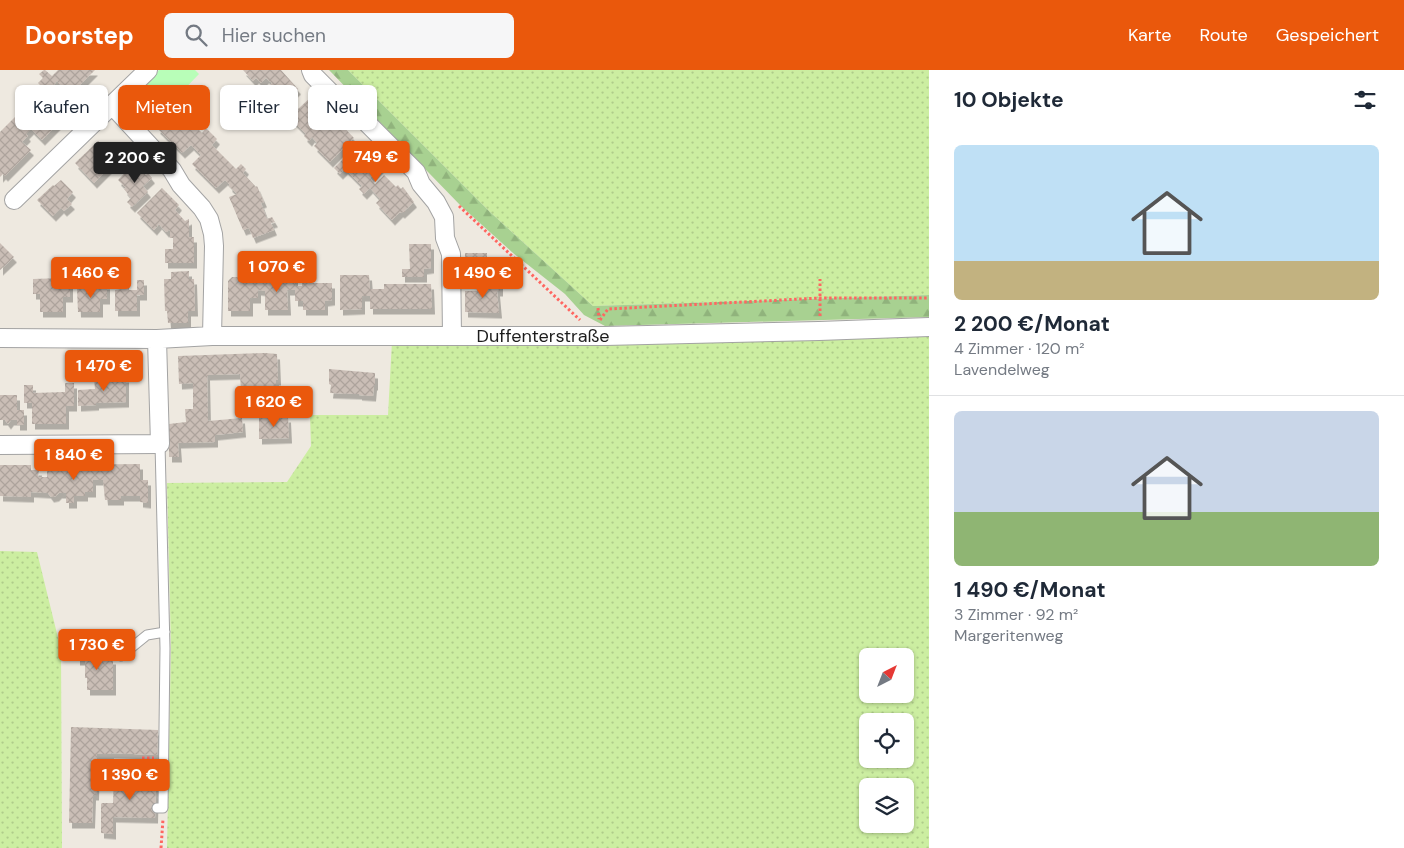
<!DOCTYPE html>
<html lang="de">
<meta charset="utf-8">
<style>
body{margin:0;font-family:"DM Sans",sans-serif;background:#f6f6f7;color:#1f2937;height:100vh;display:flex;flex-direction:column;font-size:19px;white-space:nowrap}
*{box-sizing:border-box;margin:0}
p{font-size:16px;color:#747a83}
.icon{flex:none;width:28px;height:28px;fill:none;stroke:currentColor;stroke-width:2;stroke-linecap:round;stroke-linejoin:round}
.map{position:relative;flex:1;overflow:hidden}
.sheet{display:flex;flex-direction:column;background:#fff;width:475px}
.sheet>*{flex:none}
.top-card{position:absolute;left:15px;top:15px;width:475px;height:45px;display:flex;gap:10px}
.needle{width:32px;rotate:42deg}
.fabs{position:absolute;left:859px;top:578px;display:grid;gap:10px}
.fabs a{display:grid;place-items:center;width:55px;height:55px;border-radius:8px;background:#fff;box-shadow:0 1px 4px #0004;font-size:25px}
.price{position:absolute;translate:-50% -42px;padding:0 11px;border-radius:5px;background:#ea580c;color:#fff;font-size:16px;line-height:32px;filter:drop-shadow(0 1px 2px #0008)}
.price::after{content:'';position:absolute;left:50%;top:30px;width:15px;height:11px;margin-left:-8px;background:inherit;clip-path:polygon(0 0,100% 0,50% 100%)}
.price.selected{background:#222;color:#fff}
ul{padding:0;list-style:none}
li{display:grid;align-content:center;gap:10px;height:265px;padding:0 25px}
li+li{border-top:1px solid #e0e1e3}
li span{display:grid;place-items:center;height:155px;border-radius:8px;color:#555}
li>.icon{margin-inline-start:auto}
span .icon{width:90px;height:90px;fill:#fffc;stroke-width:1}
li b{font-size:21px}
h2{display:flex;justify-content:space-between;align-items:center;height:60px;padding:0 25px;font-size:21px}
.pill{padding:0 18px;border-radius:8px;background:#fff;box-shadow:0 1px 4px #0004;font-size:18px;line-height:45px}
.pill.selected{background:#ea580c;color:#fff}
header{display:flex;align-items:center;gap:30px;box-sizing:border-box;height:70px;padding:0 25px;background:#ea580c;color:#fff}
header strong{font-size:24px}
nav{display:flex;gap:28px;margin-inline-start:auto;font-size:18px}
.search{width:350px;height:45px;background:#f6f6f7;display:flex;align-items:center;gap:12px;box-sizing:border-box;padding:0 18px;border-radius:8px;color:#747a83;font-size:19px}
main{display:flex;flex:1;min-height:0}
.map>svg:first-child{display:block}
.grass{fill:url(#grass-dots);fill-rule:evenodd}
.forest{fill:url(#forest-firs)}
.park{fill:#b8feb8}
.building{fill:url(#building-cross-hatch);filter:url(#shadow)}
.lines{fill:none;stroke-linecap:round;stroke-linejoin:round}
.service-casing{stroke:#a3a3a3;stroke-width:11}
.minor-casing{stroke:#a3a3a3;stroke-width:20}
.path{stroke:#ff6660;stroke-width:3;stroke-dasharray:2.5 2.5;stroke-linecap:butt}
.service{stroke:#fff;stroke-width:9}
.minor{stroke:#fff;stroke-width:18}
.labels{text-anchor:middle;stroke-width:4;stroke-linejoin:round;paint-order:stroke}
.street-label{font-size:18px;fill:#1c1c1c;stroke:#fff}
</style>
<header>
<strong>Doorstep</strong>
<div class="search"><svg class="icon" aria-label="search" viewBox="0 0 24 24"><circle cx="10" cy="10" r="6"/><path d="M15 15l6 6"/></svg>Hier suchen</div>
<nav><a>Karte</a><a>Route</a><a>Gespeichert</a></nav>
</header>
<main>
<div class="map">
<svg width="929" height="778" viewBox="0 0 929 778">
<defs>
<pattern id="grass-dots" width="8" height="8" patternUnits="userSpaceOnUse" patternTransform="scale(1.25)"><rect width="8" height="8" fill="#cceea1"/><path d="M2 2h.1M6 6h.1" fill="none" stroke="#afcc8a" stroke-width="1.8" stroke-linecap="round"/></pattern>
<pattern id="forest-firs" width="22" height="20" patternUnits="userSpaceOnUse" patternTransform="scale(1.25)"><rect width="22" height="20" fill="#a8d191"/><path d="M5 1l3.5 6h-7zM16 11l3.5 6h-7z" fill="#90b37c"/></pattern>
<pattern id="building-cross-hatch" width="8" height="8" patternUnits="userSpaceOnUse" patternTransform="scale(1.25)"><rect width="8" height="8" fill="#cabeb6"/><path d="M0 0l8 8M0 8l8-8" fill="none" stroke="#ada39c"/></pattern>
<filter id="shadow"><feDropShadow dx="3" dy="5.5" stdDeviation="0" flood-color="#0004"/></filter>
</defs>
<rect width="100%" height="100%" fill="#eee9e0"/>
<path class="grass" d="M348,0h581v225l-336,11 -103,-94z
M929,263v515h-762l4,-200 -4,-165 120,-1 24,-36 -1,-31h78l4,-74zM868,586h37v38h-37zM868,651h37v38h-37zM868,716h37v38h-37z
M0,481l37,1 24,98 1,198h-62z"/>
<path class="forest" d="M329,0h19l142,142 103,94 336,-11v22l-324,9 -21,-11 -19,-21 -52,-41 -52,-47z"/>
<path class="park" d="M159,0h36l4,4 -55,57c-3,-4 -9,-10 -11,-16 -8,-17 16,-34 26,-45z"/>
<path class="building" d="M44,0h1l7,6 6,-6h37l-25,25 -13,-14 -5,6 7,7 -6,5 -15,-16 5,-5 -4,-4z
M243,0h38l17,19 -21,20 -15,-16 10,-10 -6,-5 -5,5 -5,-5 -3,3z
M47,25l20,20 -25,25 -11,-11 -5,5 2,2 -6,6 9,8 -26,26 -2,-2 -3,3v-45l17,-17 5,4z
M313,25l15,16 -9,9 6,5 3,-3 5,5 6,-5 15,16 -24,24 -16,-16 3,-3 -5,-6 -3,4 -5,-5 2,-2 -16,-16 -2,2 -6,-6 11,-10 5,5z
M177,29l6,6 -5,4 24,24 4,-5 11,11 -5,6 24,24 5,-5 5,5 -3,4 13,14 1,-1 7,16 -3,1 6,16 5,-2 3,5 -4,1 3,7 -21,8 -4,-10 -6,2 -14,-33 8,-3 -8,-8 1,-1 -5,-5 -9,8 -24,-24 9,-9 -10,-10 -9,8 -25,-25 9,-8 -5,-6z
M98,71l19,19 -23,23 -19,-20z
M366,79l16,17 -12,12 5,6 9,-9 12,12 2,-2 3,4 2,-2 11,15 -12,11 -2,-1 -8,8 -16,-17 4,-4 -10,-11 -6,6 -5,-5 3,-3 -17,-17 -5,5 -6,-6 16,-16 6,6z
M134,93l12,12 2,-2 4,5 -9,8 5,6 -16,15 -5,-5 4,-4 -7,-9 2,-1 -8,-8z
M61,110l12,12 -6,7 5,5 -8,7 -3,-3 -8,8 -16,-16 16,-15 1,1z
M162,118l17,17 -4,5 10,11 4,-2v18h5v26h-29v-14h8v-11h-3v-8l-4,2 -7,-8 -5,6 -17,-17z
M0,173l14,14 -14,13z
M409,174h22v24l-7,1v8h-22v-8h8z
M465,183h22v23h-22z
M257,198h8v9l1,-2 21,2v-2h8v11h7v-3h30v17l-7,1v9h-22v-9h-8v-11h-8l1,20h-23v-19l-7,-1v8h-8v13h-22v-30l4,-4h5l4,4h9v-5h8z
M189,201v8h5l1,32h-7v12h-20l-1,-12h-2l-1,-32h7v-7z
M340,205h29l1,14h14v-5h47l1,25h-62v-13h-8v13l-22,1z
M62,207h8v20h-7v15h-23v-18h-7v-15l29,-1z
M137,210h7v15h-7v16h-22v-21l14,-2v2h8z
M500,213v8h-3l2,22 -34,-1v-21h12v-7z
M100,214h7v15h-7v13h-22l-1,-23h23z
M265,283l12,1 1,26h-2v18l-17,1v8l-17,1 -2,-34 -33,1 1,46 34,-3 1,14 -28,3v7l-37,1 1,14h-10v-33l17,-2 -1,-13h8v-26l-14,1 -1,-28z
M329,299l46,4v12h-1l-1,11 -14,-1v-1l-29,-1 1,-8 -2,-1z
M126,307v25l-30,1v2l-18,1v-16l17,-1 -1,-11z
M65,313h9v23h-8v18h-34v-21h-8v-18h9v8l32,-1z
M0,325h17v15h7v15h-7v-5h-6l-3,4 -3,-4h-5z
M288,347l1,21 -30,1v-21z
M140,394v16h8v23l-8,-1v-6h-19v4h-16l-2,-20h-10v12h-8v4h-11v7h-8v-10h-7l-3,3 -5,1 -3,-4 -17,-1v5l-31,-1v-31h31v5h8l-1,7h9v-12z
M77,580h17v9h19v31h-26v-12h-2v-18h-8z
M71,657l87,3 -1,25 -46,-2v1h-14l-1,41h-3l-1,28h-23z
M114,707l42,1 -1,40 -42,-1v17l-12,-1v-29l1,-1h11z"/>
<g class="lines">
<defs>
<path id="service" d="M121,586l26,-21 18,-3
M157,738h6l2,-160 -5,-204"/>
<path id="minor" d="M311,0l2,5 26,26 15,9 62,62 5,12 15,18 8,15 1,21 6,16 1,82
M112,35l60,65 9,15 21,23 7,11 4,15 1,12 -2,90
M14,130l134,-130
M0,268l157,1 55,-3h393l214,-5 110,-4
M0,375l160,-1 -3,-105"/>
</defs>
<use href="#service" class="service-casing"/>
<use href="#minor" class="minor-casing"/>
<path class="path" d="M459,136l121,114
M598,238l1,11
M820,246v-37
M600,250l8,-11 212,-11h109
M142,688h12
M161,778l2,-29"/>
<use href="#service" class="service"/>
<use href="#minor" class="minor"/>
</g>
<g class="labels">
<g class="street-label">
<text x="543" y="272">Duffenterstraße</text>
</g>
</g>
</svg>
<div class="fabs">
<a><svg class="needle" viewBox="-14 -14 28 28"><path d="M0-13l5 13h-10z" fill="#e53935"/><path d="M0 13l5-13h-10z" fill="#747a83"/></svg></a>
<a><svg class="icon" aria-label="locate" viewBox="0 0 24 24"><circle cx="12" cy="12" r="6"/><path d="M12 2v4M12 18v4M2 12h4M18 12h4"/></svg></a>
<a><svg class="icon" aria-label="layers" viewBox="0 0 24 24"><path d="M12 4l9 5-9 5-9-5zM3 14l9 5 9-5"/></svg></a>
</div>
<b class="price" style="left:376px;top:113px">749 €</b>
<b class="price selected" style="left:135px;top:114px">2 200 €</b>
<b class="price" style="left:277px;top:223px">1 070 €</b>
<b class="price" style="left:91px;top:229px">1 460 €</b>
<b class="price" style="left:483px;top:229px">1 490 €</b>
<b class="price" style="left:104px;top:322px">1 470 €</b>
<b class="price" style="left:274px;top:358px">1 620 €</b>
<b class="price" style="left:74px;top:411px">1 840 €</b>
<b class="price" style="left:97px;top:601px">1 730 €</b>
<b class="price" style="left:130px;top:731px">1 390 €</b>
<div class="top-card">
<a class="pill">Kaufen</a>
<a class="pill selected">Mieten</a>
<a class="pill">Filter</a>
<a class="pill">Neu</a>
</div>
</div>
<section class="sheet">
<h2>10 Objekte<svg class="icon" aria-label="filters" viewBox="0 0 24 24"><path d="M4 7h16M4 17h16"/><circle cx="9" cy="7" r="2"/><circle cx="15" cy="17" r="2"/></svg></h2>
<ul>
<li><span style="background:linear-gradient(#bfe0f5 75%,#c2b280 0)"><svg class="icon" aria-label="home" viewBox="0 0 24 24"><path d="M3 11l9-7 9 7M6 9v11h12V9"/></svg></span><div><b>2 200 €/Monat</b><p>4 Zimmer · 120 m²</p><p>Lavendelweg</p></div></li>
<li><span style="background:linear-gradient(#c9d6e8 65%,#8fb573 0)"><svg class="icon" aria-label="home" viewBox="0 0 24 24"><path d="M3 11l9-7 9 7M6 9v11h12V9"/></svg></span><div><b>1 490 €/Monat</b><p>3 Zimmer · 92 m²</p><p>Margeritenweg</p></div></li>
</ul>
</section>
</main>
